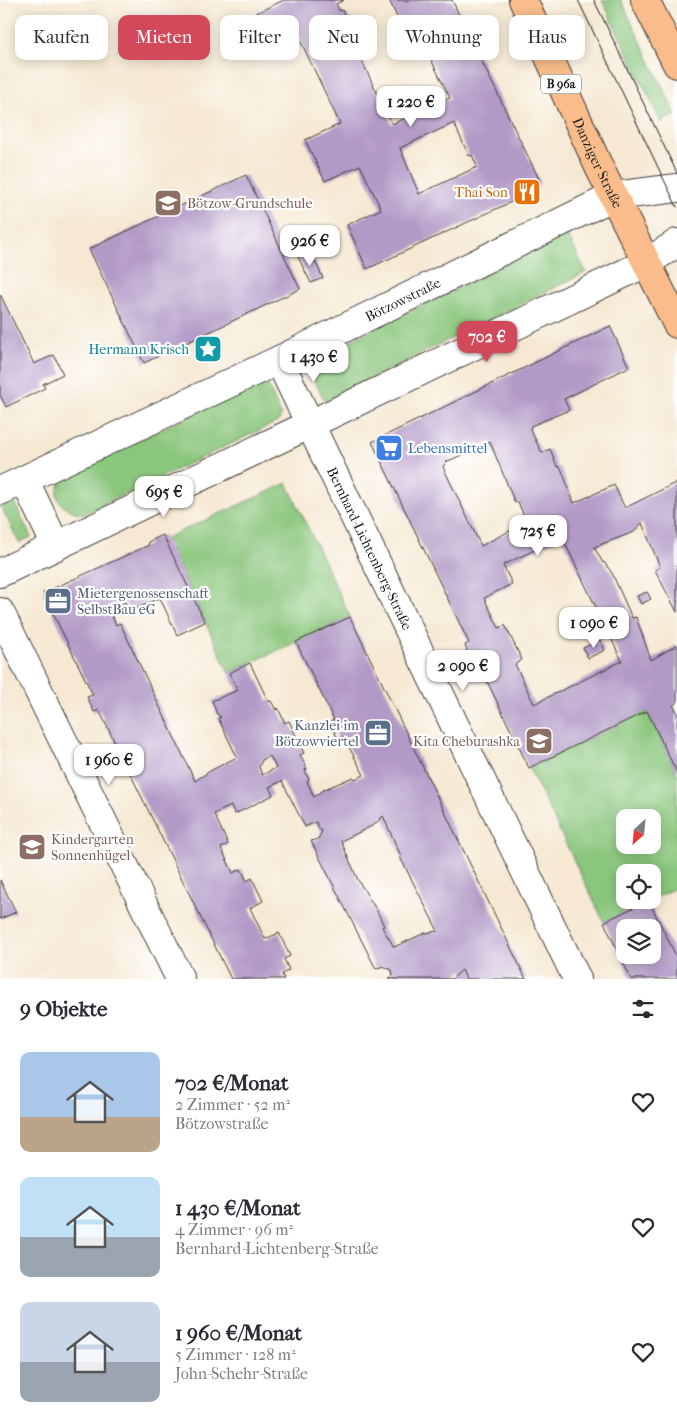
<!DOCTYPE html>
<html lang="de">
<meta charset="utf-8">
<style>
body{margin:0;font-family:"IM FELL French Canon",serif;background:#f2f2f3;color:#2b2b33;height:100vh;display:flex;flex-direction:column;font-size:19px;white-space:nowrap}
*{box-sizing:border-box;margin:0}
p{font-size:16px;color:#7c7c81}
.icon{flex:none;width:28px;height:28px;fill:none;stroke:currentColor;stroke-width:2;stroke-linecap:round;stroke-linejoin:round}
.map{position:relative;height:979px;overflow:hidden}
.drawer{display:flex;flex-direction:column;background:#fff;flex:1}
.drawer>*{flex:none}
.top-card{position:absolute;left:15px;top:15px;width:648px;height:45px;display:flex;gap:10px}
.needle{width:32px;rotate:206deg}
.controls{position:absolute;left:616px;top:809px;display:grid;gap:10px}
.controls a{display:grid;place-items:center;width:45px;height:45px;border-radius:10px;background:#fff;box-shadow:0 2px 12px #0003;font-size:25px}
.price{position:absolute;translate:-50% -42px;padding:0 11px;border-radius:10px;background:#fff;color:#222;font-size:16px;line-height:32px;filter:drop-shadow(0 1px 2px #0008)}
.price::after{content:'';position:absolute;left:50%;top:30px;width:15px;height:11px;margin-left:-8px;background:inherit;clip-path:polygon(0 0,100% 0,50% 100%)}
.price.current{background:#d1495b;color:#fff}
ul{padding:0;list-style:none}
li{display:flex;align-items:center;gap:15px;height:125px;padding:0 20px}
li span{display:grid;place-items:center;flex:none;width:140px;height:100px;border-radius:10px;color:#555}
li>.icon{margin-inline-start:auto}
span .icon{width:60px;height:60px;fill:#fffc;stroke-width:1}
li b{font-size:21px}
h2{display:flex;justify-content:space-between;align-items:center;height:60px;padding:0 20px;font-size:21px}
.tag{padding:0 18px;border-radius:10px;background:#fff;box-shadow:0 2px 12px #0003;font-size:18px;line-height:45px}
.tag.current{background:#d1495b;color:#fff}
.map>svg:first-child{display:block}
.green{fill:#8ac67c;stroke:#53714c;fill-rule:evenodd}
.building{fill:#b29ac6;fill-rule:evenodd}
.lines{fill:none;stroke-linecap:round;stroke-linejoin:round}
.street-casing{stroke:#3d3b37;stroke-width:30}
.primary-casing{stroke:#3d3b37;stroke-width:30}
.street{stroke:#fff;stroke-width:28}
.primary{stroke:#f9bc8a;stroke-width:28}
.tram{stroke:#1c1c1c;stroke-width:1}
.labels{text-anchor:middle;stroke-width:4.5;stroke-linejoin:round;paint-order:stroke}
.shield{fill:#fff;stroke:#606060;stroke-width:1}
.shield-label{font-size:12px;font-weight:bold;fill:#1c1c1c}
.street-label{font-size:14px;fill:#1c1c1c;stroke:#fff}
.food-label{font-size:14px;fill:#c56008;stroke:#fff;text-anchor:end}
.education-label{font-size:14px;fill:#785e54;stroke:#fff;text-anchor:start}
.culture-label{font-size:14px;fill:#0d838f;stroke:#fff;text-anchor:end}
.shop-label{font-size:14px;fill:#366cbe;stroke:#fff;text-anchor:start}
.service-label{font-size:14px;fill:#4e5e75;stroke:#fff;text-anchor:start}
</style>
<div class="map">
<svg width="677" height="979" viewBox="0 0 677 979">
<rect width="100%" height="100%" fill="#fff"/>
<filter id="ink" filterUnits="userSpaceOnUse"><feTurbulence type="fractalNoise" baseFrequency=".02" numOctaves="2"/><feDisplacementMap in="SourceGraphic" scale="10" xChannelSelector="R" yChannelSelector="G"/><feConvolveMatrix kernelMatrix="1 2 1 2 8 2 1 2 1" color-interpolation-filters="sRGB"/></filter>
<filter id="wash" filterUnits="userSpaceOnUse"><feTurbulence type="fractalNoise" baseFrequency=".0096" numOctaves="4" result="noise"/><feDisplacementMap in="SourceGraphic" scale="20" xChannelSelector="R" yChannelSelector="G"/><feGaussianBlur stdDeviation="1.12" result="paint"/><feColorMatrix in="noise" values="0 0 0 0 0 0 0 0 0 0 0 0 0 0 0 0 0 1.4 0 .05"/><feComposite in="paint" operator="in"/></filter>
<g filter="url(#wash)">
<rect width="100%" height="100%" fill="#f6e8d2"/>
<path class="green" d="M602,0h19l55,115 -15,7z
M567,234l19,38 -261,129 -20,-38z
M262,382l5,1 14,32 -2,6 -196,93c-27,-5 -35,-21 -14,-41z
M287,483l63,134 -121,56 -63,-135z
M13,500l18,37 -12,6 -18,-37z
M647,711l30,62v114l-24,12 -1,-27h-27v28h24l-45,22 -75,-154zM625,818h27v27h-27z"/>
<g id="blocks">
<path class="building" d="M284,0h60l-8,4 4,7 2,-1 2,5 3,-1 16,36 -5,3 34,71 58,-26 -35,-71 -11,5 -15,-32h63l88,181 -3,9 -170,79 -20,-44 34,-16 -21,-44 -35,16 -20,-41 35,-16 -48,-101 -11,6 2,2 -15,7 -12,-25zM454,123l15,33 3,-1 5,12 -58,27 -19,-46z
M246,175l54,114 -156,74 -55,-114z
M310,251l13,27 -12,5 -13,-26z
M0,294l34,70 20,-9 9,19 -20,10 2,4 -39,19 -6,-12z
M610,326l19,41 -65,32 5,11 -38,16 -1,3 12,24 8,-4 7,17 4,2 13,35 40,-18 11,23 52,-26v130l-22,-42 5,-3 -18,-44 -8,9 -40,15 9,16 1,-1 8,11 20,45 4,-1 15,43 26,-15v58l-4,2 4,7v61l-30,-62 -118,57 -44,-91 -3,2 -12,-19 -5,-15 4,-2 -97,-201zM490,442l25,61 3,-1 10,23 -11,2 -36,19 -38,-79 3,-5zM562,537l60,124 -88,43 -19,-40 7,-4 -17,-35 -6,3 -15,-30 28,-14 -9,-19z
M163,535l42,87 -28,13 -17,-37 -31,14 -4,-10 -13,6 -1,6 5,11 4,-2 75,158 15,-10 27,-14 -19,-39 3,-1 -4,-3 -5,-13 26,-11 -9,-17 21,-10 18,38h3l5,9 2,-2 7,15 4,-2 8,17 7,15 -4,2 7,14 -2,1 4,10 -2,1 7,16 9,-7 30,-13 2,2 9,-4 -21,-39 -5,3 -8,-17 4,-2 -38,-78 54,-25 176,362h-60l-4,-9 -10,9h-64l5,-3 -1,-6 -9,-4 -7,3 -65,-128 7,-2 4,-8 -3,-2 -3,-7 -11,5 -23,-46 -13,6 4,8 -38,19 -4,-8 -17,8 14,30 -7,4 12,25 8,-4 6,12 5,-3 11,23 -13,7 15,31 14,-6 11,23 -6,3 5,11 -7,4 2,5h-53l-132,-269 -5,2 -7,-15 6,-2 -50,-102 106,-48 -1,-3zM270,756l6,12 -14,7 -3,-8 3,-7zM383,816l18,40 -1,1 38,74 -13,2 -31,14 -12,-20 2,-1 -7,-15 -19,-31 -17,-39 33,-16z
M647,592l4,7 -10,5 -4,-8z
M600,640l5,10 -17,8 -5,-10z
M0,880l16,32 -16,7z
M649,900h6l-5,3 27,55v21h-46l-27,-57zM625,928h27v27h-27z"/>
</g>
</g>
<g filter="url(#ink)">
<use href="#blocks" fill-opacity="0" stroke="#3d3b37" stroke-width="1"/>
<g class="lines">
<defs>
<g id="street">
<path id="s1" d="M279,360l298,619"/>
<path d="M25,481l31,65"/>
<path id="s2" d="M0,491l279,-131 335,-164 63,-8"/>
<path d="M0,573l646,-310 31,-20"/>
<path d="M0,612l180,367"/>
</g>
<g id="primary">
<path id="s3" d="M523,0l76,167 78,157"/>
<path d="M645,0l32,64"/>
</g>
</defs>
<use href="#street" class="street-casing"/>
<use href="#primary" class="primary-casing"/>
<use href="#street" class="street"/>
<use href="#primary" class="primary"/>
<path class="tram" d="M578,0l99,207
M594,0l83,173"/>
</g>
</g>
<defs>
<symbol id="restaurant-square" viewBox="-11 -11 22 22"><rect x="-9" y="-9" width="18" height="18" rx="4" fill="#e8710a" stroke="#fff"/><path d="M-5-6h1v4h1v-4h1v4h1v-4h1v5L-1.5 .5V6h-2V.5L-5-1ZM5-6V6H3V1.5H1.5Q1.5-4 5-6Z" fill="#fff"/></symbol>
<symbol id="school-square" viewBox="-11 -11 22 22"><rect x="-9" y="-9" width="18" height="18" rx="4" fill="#8d6e63" stroke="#fff"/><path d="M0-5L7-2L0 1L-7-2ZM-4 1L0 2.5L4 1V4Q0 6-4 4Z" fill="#fff"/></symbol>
<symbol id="sight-square" viewBox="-11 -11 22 22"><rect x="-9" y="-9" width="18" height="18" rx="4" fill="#0f9aa8" stroke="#fff"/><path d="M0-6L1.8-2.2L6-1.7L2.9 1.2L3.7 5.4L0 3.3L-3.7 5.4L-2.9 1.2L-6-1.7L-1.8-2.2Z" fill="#fff"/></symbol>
<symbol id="supermarket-square" viewBox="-11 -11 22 22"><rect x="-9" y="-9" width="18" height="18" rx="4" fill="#3f7fe0" stroke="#fff"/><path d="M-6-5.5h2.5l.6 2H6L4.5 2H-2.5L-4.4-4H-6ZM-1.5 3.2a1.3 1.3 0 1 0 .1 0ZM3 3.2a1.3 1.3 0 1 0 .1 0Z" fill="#fff"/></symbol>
<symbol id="office-square" viewBox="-11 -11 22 22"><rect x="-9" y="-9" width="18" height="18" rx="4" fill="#5c6f8a" stroke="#fff"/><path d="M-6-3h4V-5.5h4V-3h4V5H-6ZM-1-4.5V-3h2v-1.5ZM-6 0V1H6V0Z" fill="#fff"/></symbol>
</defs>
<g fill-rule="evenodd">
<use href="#restaurant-square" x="511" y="176" width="32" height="32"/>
<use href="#school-square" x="152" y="187" width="32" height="32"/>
<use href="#sight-square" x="192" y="333" width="32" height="32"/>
<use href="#supermarket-square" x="373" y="432" width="32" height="32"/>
<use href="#office-square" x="42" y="585" width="32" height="32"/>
<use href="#office-square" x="362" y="717" width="32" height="32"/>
<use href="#school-square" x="523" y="725" width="32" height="32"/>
<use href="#school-square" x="16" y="831" width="32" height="32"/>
</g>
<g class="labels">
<rect class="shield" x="541" y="74.5" width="40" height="19" rx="4"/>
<g class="shield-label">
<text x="561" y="88">B 96a</text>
</g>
<g class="street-label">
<text dy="5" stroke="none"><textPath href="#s3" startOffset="179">Danziger Straße</textPath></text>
<text dy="5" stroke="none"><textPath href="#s2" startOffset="446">Bötzowstraße</textPath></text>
<text dy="5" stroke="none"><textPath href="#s1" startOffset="209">Bernhard-Lichtenberg-Straße</textPath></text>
</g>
<g class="food-label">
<text x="508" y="197">Thai Son</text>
</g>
<g class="education-label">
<text x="187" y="208">Bötzow-Grundschule</text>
<text x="520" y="746" text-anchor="end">Kita Cheburashka</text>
<text x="51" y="844">Kindergarten<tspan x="51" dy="16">Sonnenhügel</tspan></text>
</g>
<g class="culture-label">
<text x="189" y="354">Hermann Krisch</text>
</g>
<g class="shop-label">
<text x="408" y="453">Lebensmittel</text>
</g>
<g class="service-label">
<text x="77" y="598">Mietergenossenschaft<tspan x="77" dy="16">SelbstBau eG</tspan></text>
<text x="359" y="730" text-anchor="end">Kanzlei im<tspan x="359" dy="16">Bötzowviertel</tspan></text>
</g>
</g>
</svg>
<div class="controls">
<a><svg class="needle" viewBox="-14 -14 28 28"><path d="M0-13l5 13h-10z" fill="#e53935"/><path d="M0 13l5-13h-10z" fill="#7c7c81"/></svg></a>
<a><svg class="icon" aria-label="locate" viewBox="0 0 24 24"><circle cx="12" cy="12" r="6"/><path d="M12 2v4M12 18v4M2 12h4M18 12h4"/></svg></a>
<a><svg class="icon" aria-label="layers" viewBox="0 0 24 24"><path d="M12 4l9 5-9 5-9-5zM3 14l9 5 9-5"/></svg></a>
</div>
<b class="price" style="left:411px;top:128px">1 220 €</b>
<b class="price" style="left:310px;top:267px">926 €</b>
<b class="price current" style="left:487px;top:363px">702 €</b>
<b class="price" style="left:314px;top:383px">1 430 €</b>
<b class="price" style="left:164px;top:518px">695 €</b>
<b class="price" style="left:538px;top:557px">725 €</b>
<b class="price" style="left:594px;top:649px">1 090 €</b>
<b class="price" style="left:463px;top:692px">2 090 €</b>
<b class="price" style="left:109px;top:786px">1 960 €</b>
<div class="top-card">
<a class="tag">Kaufen</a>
<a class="tag current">Mieten</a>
<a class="tag">Filter</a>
<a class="tag">Neu</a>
<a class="tag">Wohnung</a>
<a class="tag">Haus</a>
</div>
</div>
<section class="drawer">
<h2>9 Objekte<svg class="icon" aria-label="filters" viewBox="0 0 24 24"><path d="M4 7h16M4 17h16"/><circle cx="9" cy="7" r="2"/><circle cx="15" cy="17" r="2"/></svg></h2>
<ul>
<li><span style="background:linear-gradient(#a9c7e8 65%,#b9a48a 0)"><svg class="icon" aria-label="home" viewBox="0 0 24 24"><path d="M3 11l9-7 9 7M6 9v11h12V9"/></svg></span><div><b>702 €/Monat</b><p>2 Zimmer · 52 m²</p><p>Bötzowstraße</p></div><svg class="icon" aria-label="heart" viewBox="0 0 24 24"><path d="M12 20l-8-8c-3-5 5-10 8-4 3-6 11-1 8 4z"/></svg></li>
<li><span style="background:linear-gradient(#bfe0f5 60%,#9aa5b1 0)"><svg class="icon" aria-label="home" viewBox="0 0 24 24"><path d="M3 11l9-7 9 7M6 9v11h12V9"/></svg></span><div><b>1 430 €/Monat</b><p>4 Zimmer · 96 m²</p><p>Bernhard-Lichtenberg-Straße</p></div><svg class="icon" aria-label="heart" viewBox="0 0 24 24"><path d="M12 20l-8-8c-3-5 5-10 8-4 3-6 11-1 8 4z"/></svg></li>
<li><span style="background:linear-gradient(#c9d6e8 60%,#9aa5b1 0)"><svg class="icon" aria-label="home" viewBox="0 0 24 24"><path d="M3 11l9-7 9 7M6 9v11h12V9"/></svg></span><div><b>1 960 €/Monat</b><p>5 Zimmer · 128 m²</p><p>John-Schehr-Straße</p></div><svg class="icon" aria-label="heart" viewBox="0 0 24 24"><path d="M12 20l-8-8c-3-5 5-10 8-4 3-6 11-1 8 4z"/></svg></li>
</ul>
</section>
